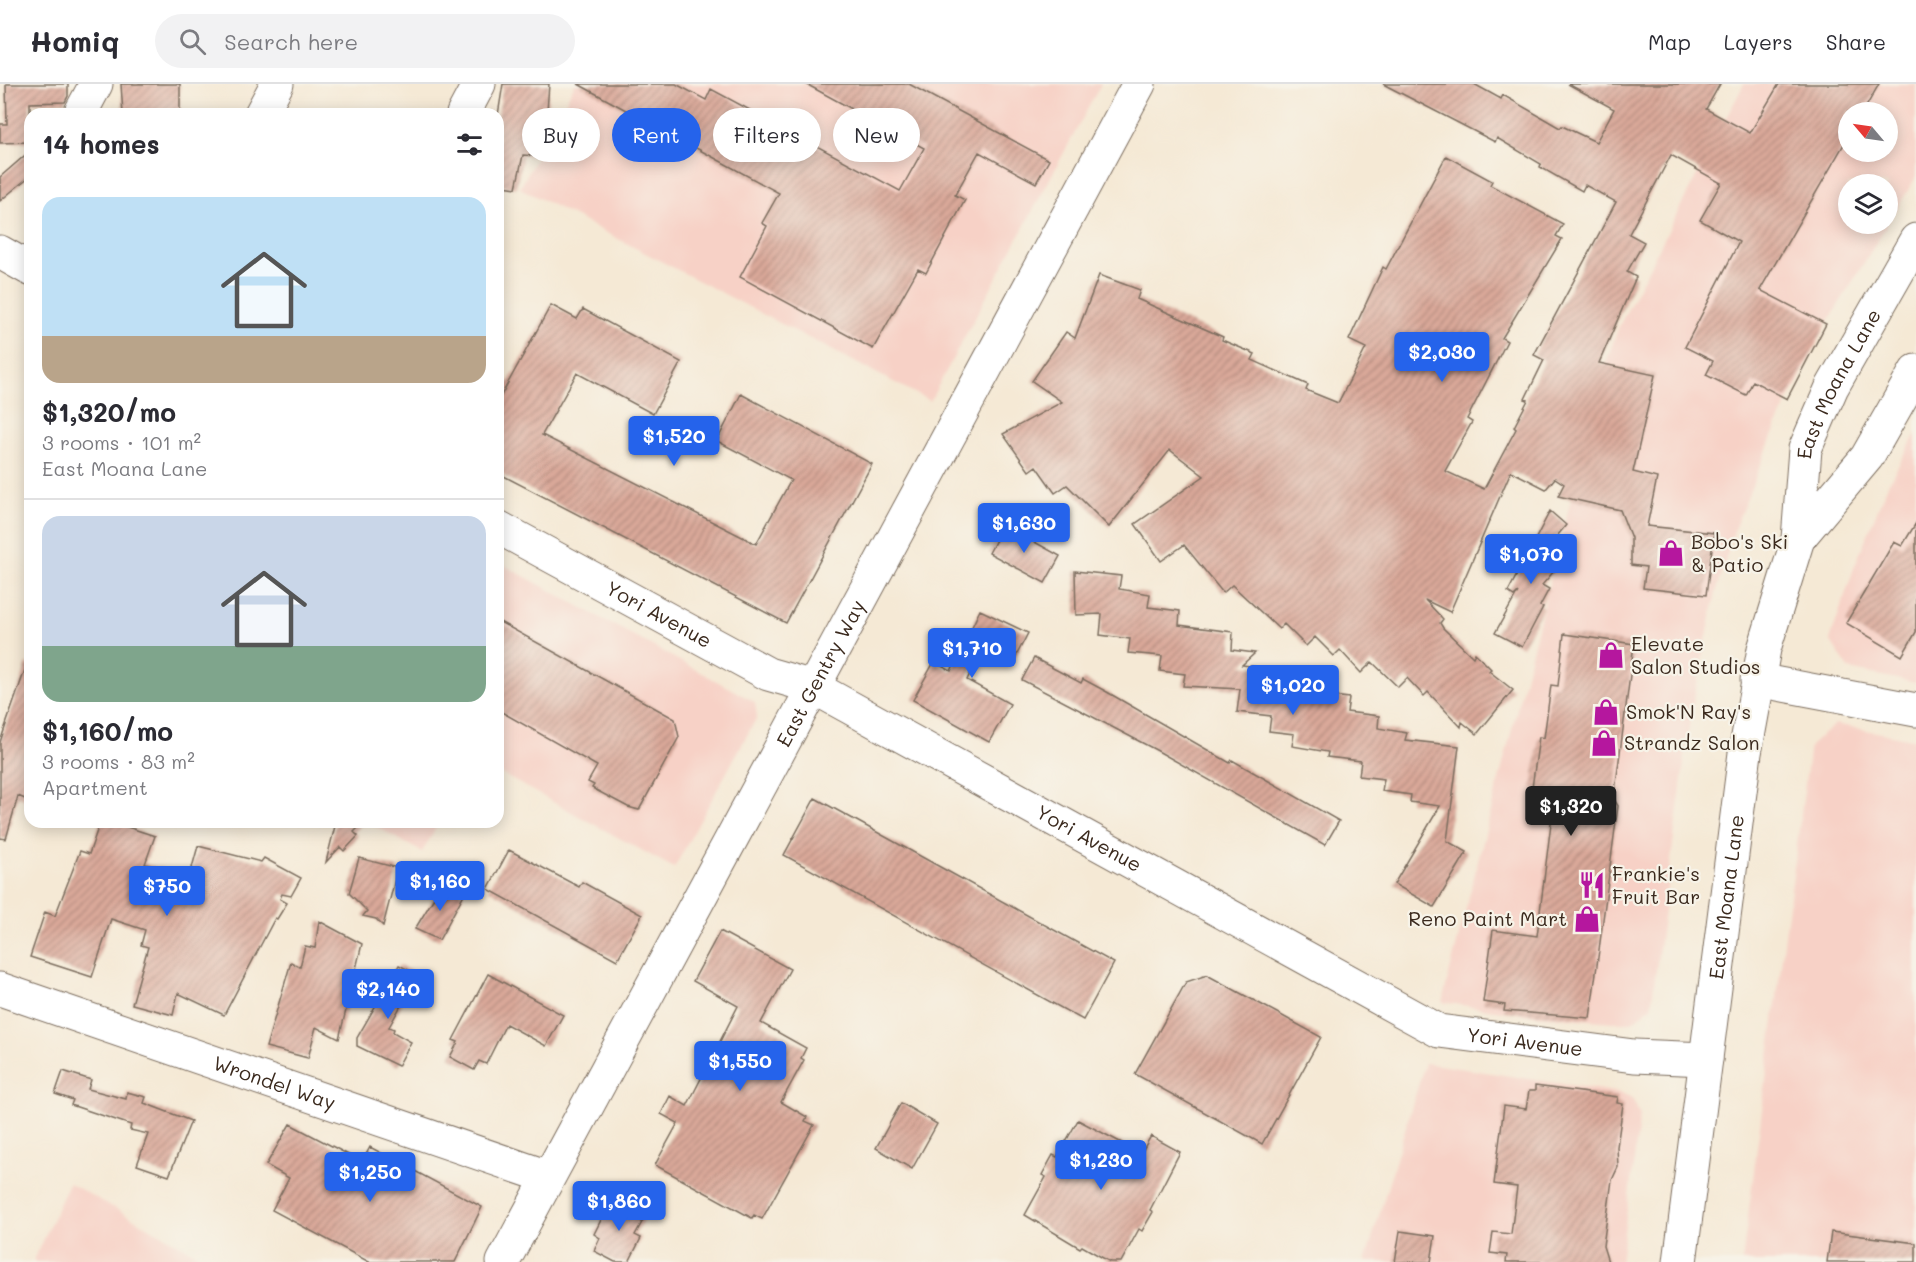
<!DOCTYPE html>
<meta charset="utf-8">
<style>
body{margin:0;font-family:Mali,sans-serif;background:#f2f2f3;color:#2b2b33;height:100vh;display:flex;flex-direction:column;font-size:22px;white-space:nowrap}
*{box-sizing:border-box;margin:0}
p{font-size:20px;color:#7c7c81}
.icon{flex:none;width:33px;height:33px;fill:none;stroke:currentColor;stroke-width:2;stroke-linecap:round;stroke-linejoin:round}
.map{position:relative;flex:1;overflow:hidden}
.panel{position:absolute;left:24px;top:24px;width:480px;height:720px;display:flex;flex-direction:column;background:#fff;border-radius:18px;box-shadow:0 3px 15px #0003}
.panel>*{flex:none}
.banner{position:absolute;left:522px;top:24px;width:570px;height:54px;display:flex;gap:12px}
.needle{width:39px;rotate:299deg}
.buttons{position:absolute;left:1838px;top:18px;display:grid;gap:12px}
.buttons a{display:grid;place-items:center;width:60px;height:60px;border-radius:50%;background:#fff;box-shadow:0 3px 15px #0003;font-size:30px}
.price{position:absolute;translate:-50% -51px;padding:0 14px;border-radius:6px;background:#2563eb;color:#fff;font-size:20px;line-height:39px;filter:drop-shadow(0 2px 3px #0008)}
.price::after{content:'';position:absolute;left:50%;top:36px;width:18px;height:14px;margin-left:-9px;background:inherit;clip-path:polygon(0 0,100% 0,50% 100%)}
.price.on{background:#222;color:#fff}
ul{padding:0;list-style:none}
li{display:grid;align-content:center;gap:12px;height:318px;padding:0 18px}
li+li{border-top:2px solid #e1e1e2}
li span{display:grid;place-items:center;height:186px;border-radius:18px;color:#555}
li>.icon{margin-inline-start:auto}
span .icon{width:108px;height:108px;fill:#fffc;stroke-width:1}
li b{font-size:26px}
h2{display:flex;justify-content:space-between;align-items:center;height:72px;padding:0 18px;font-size:26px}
.tag{padding:0 21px;border-radius:27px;background:#fff;box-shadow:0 3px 15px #0003;font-size:21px;line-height:54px}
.tag.on{background:#2563eb;color:#fff}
header{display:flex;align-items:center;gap:36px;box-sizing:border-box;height:84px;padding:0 30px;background:#fff;border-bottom:2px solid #e1e1e2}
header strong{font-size:28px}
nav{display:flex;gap:33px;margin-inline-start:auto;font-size:21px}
.search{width:420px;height:54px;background:#f2f2f3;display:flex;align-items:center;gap:15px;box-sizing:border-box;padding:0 21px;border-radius:33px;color:#7c7c81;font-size:22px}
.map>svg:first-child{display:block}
.built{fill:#f7d1c6;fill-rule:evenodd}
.building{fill:url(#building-hatch)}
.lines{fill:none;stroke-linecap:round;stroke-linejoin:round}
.minor-casing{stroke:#7c6d5e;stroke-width:35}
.major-casing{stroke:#7c6d5e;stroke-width:35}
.minor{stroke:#fff;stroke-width:33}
.major{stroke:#fff;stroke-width:33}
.labels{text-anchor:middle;stroke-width:4.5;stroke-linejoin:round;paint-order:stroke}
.street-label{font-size:20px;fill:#3b2a1e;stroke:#f7f3e8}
.poi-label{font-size:20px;fill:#3b2a1e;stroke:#f7f3e8;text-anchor:start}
</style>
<header>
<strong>Homiq</strong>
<div class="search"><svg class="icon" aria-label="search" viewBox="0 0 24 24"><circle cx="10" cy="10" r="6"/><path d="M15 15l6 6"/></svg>Search here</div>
<nav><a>Map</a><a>Layers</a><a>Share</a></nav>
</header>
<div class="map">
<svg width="1916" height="1178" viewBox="0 0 1916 1178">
<defs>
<pattern id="building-hatch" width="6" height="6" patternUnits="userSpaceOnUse" patternTransform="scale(1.5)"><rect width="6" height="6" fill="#daa99a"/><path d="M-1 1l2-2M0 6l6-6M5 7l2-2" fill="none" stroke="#b28a7d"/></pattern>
</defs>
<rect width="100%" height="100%" fill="#f7f3e8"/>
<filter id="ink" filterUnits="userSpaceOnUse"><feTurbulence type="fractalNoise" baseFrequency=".0167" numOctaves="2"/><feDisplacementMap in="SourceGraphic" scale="12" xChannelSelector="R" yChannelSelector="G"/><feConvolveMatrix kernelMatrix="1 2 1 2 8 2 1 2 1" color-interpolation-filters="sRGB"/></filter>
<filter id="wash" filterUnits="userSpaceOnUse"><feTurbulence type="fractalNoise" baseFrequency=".008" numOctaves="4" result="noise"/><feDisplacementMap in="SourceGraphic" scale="24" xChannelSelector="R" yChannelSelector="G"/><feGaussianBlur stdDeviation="1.35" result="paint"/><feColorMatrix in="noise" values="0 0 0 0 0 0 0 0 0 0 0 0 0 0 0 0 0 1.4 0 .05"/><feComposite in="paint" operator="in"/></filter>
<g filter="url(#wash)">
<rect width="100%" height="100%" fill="#f5e9d5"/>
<path class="built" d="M575,0h526l-171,317 -410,-213z
M1744,0h172v93l-88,145 -47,93 -46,112 -19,66 -25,119 -40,295 -19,15h-20l-90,-8 -80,-12 165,-643 12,-33zM1848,28h39v40h-39zM1848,100h39v40h-39z
M1916,350v249l-67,-14 -19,-29 24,-72 34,-84z
M498,478l257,140 2,15 -83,151 -176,-96z
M1835,640l81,16v522h-174l68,-516z
M368,738h71l-17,30z
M1425,979l196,30 11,5 8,17 -20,147h-255z
M69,1099l103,57 39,22h-178z"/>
<g id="blocks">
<path class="building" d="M6,0h62v12l-3,6 -35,1v39l-30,1v-19h7z
M121,0h59v30h-57z
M503,0h46l-3,41 -9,-1 -2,32 -12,-1 -7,33 -18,-3v-70z
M578,0h98l30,16 5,-11 189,102 24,-43 -118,-64h103l140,76 -13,23 -57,-31 -24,43 10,5 -39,73 -8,-4 -45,80 -133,-72 27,-51 -5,-3 17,-30z
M1383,0h91l27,15 2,-4 57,33 2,-2 34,16 18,-33 -46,-25h152l-14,25 44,24 29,-49h100l-16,28h-15v25l-88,153 66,34 -39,75 -34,-18 -7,14 -40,-20 7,-14 -28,-14 54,-105 -39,-22 21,-37 -50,-28 -42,79 15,8 -17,30 9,5 -37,86 56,12 -22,97 24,6 -10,48 67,7 -8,62 -63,-7 3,-21 -15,-2v-27l-11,-28 -62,-14 6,-12 -9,-6 -9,11 -35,-18 -61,141 -25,-12 18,19 -3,4 3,5 30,29 2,-4 16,16 -2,2 24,19 -36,44 -15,-12 -1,5 -33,-35 -4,4 -17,-18 -9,9 -26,-25 -11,11 -21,-23 -6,6 -19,-19 -9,9 -22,-22 -5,5 -47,-44 -9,8 -39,-48 -23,16 -26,-37 69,-48 -34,-26 -61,77 -42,-42 -12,8 -19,-27 -7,5 -26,-37 59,-32 -30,-21 34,-49 9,6 24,-63 41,15 -3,9 86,38 -1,3 33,14 -3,6 56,25 -2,5 32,13 28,-55 -17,-8 34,-73 3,2 60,-113 46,25 -2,4 73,39 -7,12 6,3 -60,99 5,3 -40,78 5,3 -27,49 39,18 32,-60 -2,-2 14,-27 -3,-1 19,-39 -10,-5 82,-153 -31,-17 -3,6 -42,-24 1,-3 -44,-26 -2,4z
M30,67v25l-30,25v-24z
M551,221l26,14 6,-10 98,53 -28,52 -76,-41 -35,62 214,109 35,-64 -74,-39 24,-47 131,70 -86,159 -288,-150v-72z
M1550,427l16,14 -13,16 5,5 -13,15 10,9 -13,15 7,4 -9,17 3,1 -21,40 -27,-14 23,-41 -4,4 -6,-4z
M1916,439v109l-14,24 -56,-33 48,-81 8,4z
M1004,441l56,31 -15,27 -56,-30z
M1075,487l46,5 -2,13 31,5 -2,13 32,4 -1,14 54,7 -1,18 23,3 -13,12 40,5 -10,10 45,8 -1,6 33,4 -2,14 32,4 -1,12 29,5 -2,7 54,6 -12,95 20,11 -33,55 -40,-23 46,-78 -30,-4 1,-7 -29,-4 2,-12 -25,-3 2,-15 -34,-4 1,-5 -36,-6 2,-12 -25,-3 2,-15 -34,-4 3,-23 -57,-3 2,-12 -25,-3 2,-15 -34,-3 2,-14 -30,-4 2,-21 -26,1z
M980,526l48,23 -15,29 -31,-14 -15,32 43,24 -21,38 -76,-42 21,-38 17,9z
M498,537l177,98 4,18 -40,73 -11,-3 -36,-19 2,-3 -6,-3 9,-16 -99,-56z
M1564,550l70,10 -20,155 4,7 -28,212 -86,-7 1,-6 -22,-3 10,-72 44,6 18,-145 -23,-3 7,-51 5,1 7,-53 7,1z
M1034,574l47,25 2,-4 24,13 123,71 2,-3 107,61 -14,24 -169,-95 -134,-70z
M27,580l3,1v136l-12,-5 -12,43 -6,-1v-96z
M815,714l299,165 -31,57 -299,-165z
M100,738h12l43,14 -10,28 45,11 8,-29 63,16 3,-4 37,20 -10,18 -9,-2 -2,5 7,4 -10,16 -2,-1 -51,97 -46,-22 -5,22 -41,-11 16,-57 -7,-2 4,-15 -34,-11 -19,58 -62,-20 15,-45 10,4 25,-65 9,3z
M336,738h28l-10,10 4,4 -14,15 -4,-4 -14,15z
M509,766l70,37 3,-5 60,33 -25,45 -129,-71z
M359,774l39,10 -15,58 -7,-7 -13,-3 4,-5 -18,-18z
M443,799l21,11 -25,46 -24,-11z
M319,837l43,23 -23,95 -23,-12 -8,31 -42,-11 25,-85 9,5 5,-21 10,2z
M720,847l70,38 -29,54 45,25 -5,10 3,2 -23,42 26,15 -2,4 9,4 -52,94 -8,-4 -2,3 -97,-53 23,-42 -17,-9 9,-18 17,10 51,-100 -45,-25z
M399,881l19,10 -29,52 5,2 -1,3 18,10 -13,24 -41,-20v-8z
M488,890l75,41 -17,31 -40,-22 -20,40 -7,-3 -5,9 -24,-13 8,-15 -5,-2z
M1207,891l114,62 -59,107 -127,-70 51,-92z
M63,987l28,9 -3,9 38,10 1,-7 19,5 -2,6 47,18 -22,55 -32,-11 11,-31 -18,-4 1,-5 -60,-20 2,-5 -18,-6z
M1535,1002l83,11 -1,6 6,1 -6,43 1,20 -6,13 -9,66 5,16h-102l1,-7 -17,-2 3,-21 18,2 6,-47 -23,-3 10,-78 22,3 3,-18h6z
M901,1019l36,21 -25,45 -36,-21z
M1078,1036l63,33 10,-17 29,16 -30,58 3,2 -11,19 -3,-2 -18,33h-11l-28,-16 -2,2 -55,-33 21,-38 -4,-2 11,-20 4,2z
M290,1040l72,38 8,-15 112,60 -27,55h-86l-97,-52 17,-32 -23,-13z
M612,1114l34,17 -11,20 6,3 -12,24h-14l-21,-11 6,-13 -6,-4z
M1400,1147l35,5 -4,26h-36z
M1831,1148l85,11v19h-89z"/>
</g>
</g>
<g filter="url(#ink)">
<use href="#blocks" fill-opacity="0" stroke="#7c6d5e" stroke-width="1.5"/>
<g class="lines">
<defs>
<g id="minor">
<path d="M80,30l16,-30"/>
<path d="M261,30l16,-30"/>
<path d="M463,30l16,-30"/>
<path d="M0,168l30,17"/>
<path id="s1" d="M498,443l270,147 45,13 626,344 195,25 72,3"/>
<path d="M1757,596l159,30"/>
<path id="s2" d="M0,905l548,188"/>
<path id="s3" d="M503,1178l636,-1178"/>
</g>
<g id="major">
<path d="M1798,455l69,-82 49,-86"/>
<path id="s4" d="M1680,1178l65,-509 19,-104 34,-110 7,-90 27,-62 84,-147"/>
</g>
</defs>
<use href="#minor" class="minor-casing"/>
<use href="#major" class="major-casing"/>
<use href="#minor" class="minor"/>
<use href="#major" class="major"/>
</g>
</g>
<defs>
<symbol id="shop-bare" viewBox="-9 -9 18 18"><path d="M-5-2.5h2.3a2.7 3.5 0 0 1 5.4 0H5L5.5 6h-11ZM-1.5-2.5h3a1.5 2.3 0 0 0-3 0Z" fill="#b5179e" stroke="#f7f3e8" stroke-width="2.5" paint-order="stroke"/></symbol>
<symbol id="restaurant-bare" viewBox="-9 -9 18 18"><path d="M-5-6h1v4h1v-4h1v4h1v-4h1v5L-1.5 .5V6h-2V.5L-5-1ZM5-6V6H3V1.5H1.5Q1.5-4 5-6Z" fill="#b5179e" stroke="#f7f3e8" stroke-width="2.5" paint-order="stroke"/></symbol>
</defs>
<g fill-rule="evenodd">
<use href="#shop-bare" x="1652" y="450" width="38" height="38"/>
<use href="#shop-bare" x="1592" y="552" width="38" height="38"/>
<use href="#shop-bare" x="1587" y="609" width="38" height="38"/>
<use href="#shop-bare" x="1585" y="640" width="38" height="38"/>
<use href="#restaurant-bare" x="1573" y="782" width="38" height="38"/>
<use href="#shop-bare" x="1568" y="816" width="38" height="38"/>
</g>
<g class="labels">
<g class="street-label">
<text dy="7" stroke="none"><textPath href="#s4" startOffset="897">East Moana Lane</textPath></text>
<text dy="7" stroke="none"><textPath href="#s1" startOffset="183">Yori Avenue</textPath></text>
<text dy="7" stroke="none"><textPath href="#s3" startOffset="669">East Gentry Way</textPath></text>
<text dy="7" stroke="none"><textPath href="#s1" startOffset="669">Yori Avenue</textPath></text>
<text dy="7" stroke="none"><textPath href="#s4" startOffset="368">East Moana Lane</textPath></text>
<text dy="7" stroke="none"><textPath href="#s1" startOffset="1155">Yori Avenue</textPath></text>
<text dy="7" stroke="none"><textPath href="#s2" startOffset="290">Wrondel Way</textPath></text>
</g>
<g class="poi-label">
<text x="1691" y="465">Bobo's Ski<tspan x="1691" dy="23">&amp; Patio</tspan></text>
<text x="1631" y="567">Elevate<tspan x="1631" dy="23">Salon Studios</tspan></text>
<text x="1626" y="635">Smok'N Ray's</text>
<text x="1624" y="666">Strandz Salon</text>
<text x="1612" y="797">Frankie's<tspan x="1612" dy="23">Fruit Bar</tspan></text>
<text x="1567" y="842" text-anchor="end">Reno Paint Mart</text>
</g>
</g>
</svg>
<div class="buttons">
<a><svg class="needle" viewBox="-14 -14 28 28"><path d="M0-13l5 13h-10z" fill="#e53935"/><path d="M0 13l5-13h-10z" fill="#7c7c81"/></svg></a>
<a><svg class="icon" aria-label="layers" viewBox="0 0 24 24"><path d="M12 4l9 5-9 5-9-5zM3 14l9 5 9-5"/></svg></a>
</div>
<b class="price" style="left:1442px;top:299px">$2,030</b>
<b class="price" style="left:674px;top:383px">$1,520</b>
<b class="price" style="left:1024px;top:470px">$1,630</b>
<b class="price" style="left:1531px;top:501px">$1,070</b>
<b class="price" style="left:972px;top:595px">$1,710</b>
<b class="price" style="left:1293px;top:632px">$1,020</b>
<b class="price on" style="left:1571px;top:753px">$1,320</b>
<b class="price" style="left:440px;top:828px">$1,160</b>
<b class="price" style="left:167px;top:833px">$750</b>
<b class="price" style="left:388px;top:936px">$2,140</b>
<b class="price" style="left:740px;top:1008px">$1,550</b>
<b class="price" style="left:1101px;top:1107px">$1,230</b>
<b class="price" style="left:370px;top:1119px">$1,250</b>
<b class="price" style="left:619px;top:1148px">$1,860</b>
<div class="banner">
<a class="tag">Buy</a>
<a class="tag on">Rent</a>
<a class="tag">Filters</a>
<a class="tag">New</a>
</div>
<section class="panel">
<h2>14 homes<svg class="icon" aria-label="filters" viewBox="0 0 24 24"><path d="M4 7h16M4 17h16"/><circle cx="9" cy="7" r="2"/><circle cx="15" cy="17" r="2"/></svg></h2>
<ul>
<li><span style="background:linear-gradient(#bfe0f5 75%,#b9a48a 0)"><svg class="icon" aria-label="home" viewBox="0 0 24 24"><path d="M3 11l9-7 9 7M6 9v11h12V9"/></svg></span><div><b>$1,320/mo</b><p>3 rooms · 101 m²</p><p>East Moana Lane</p></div></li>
<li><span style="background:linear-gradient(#c9d6e8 70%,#7fa58c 0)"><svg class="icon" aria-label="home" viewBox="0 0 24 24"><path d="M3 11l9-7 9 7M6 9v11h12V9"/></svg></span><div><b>$1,160/mo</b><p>3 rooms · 83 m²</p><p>Apartment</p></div></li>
</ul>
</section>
</div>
